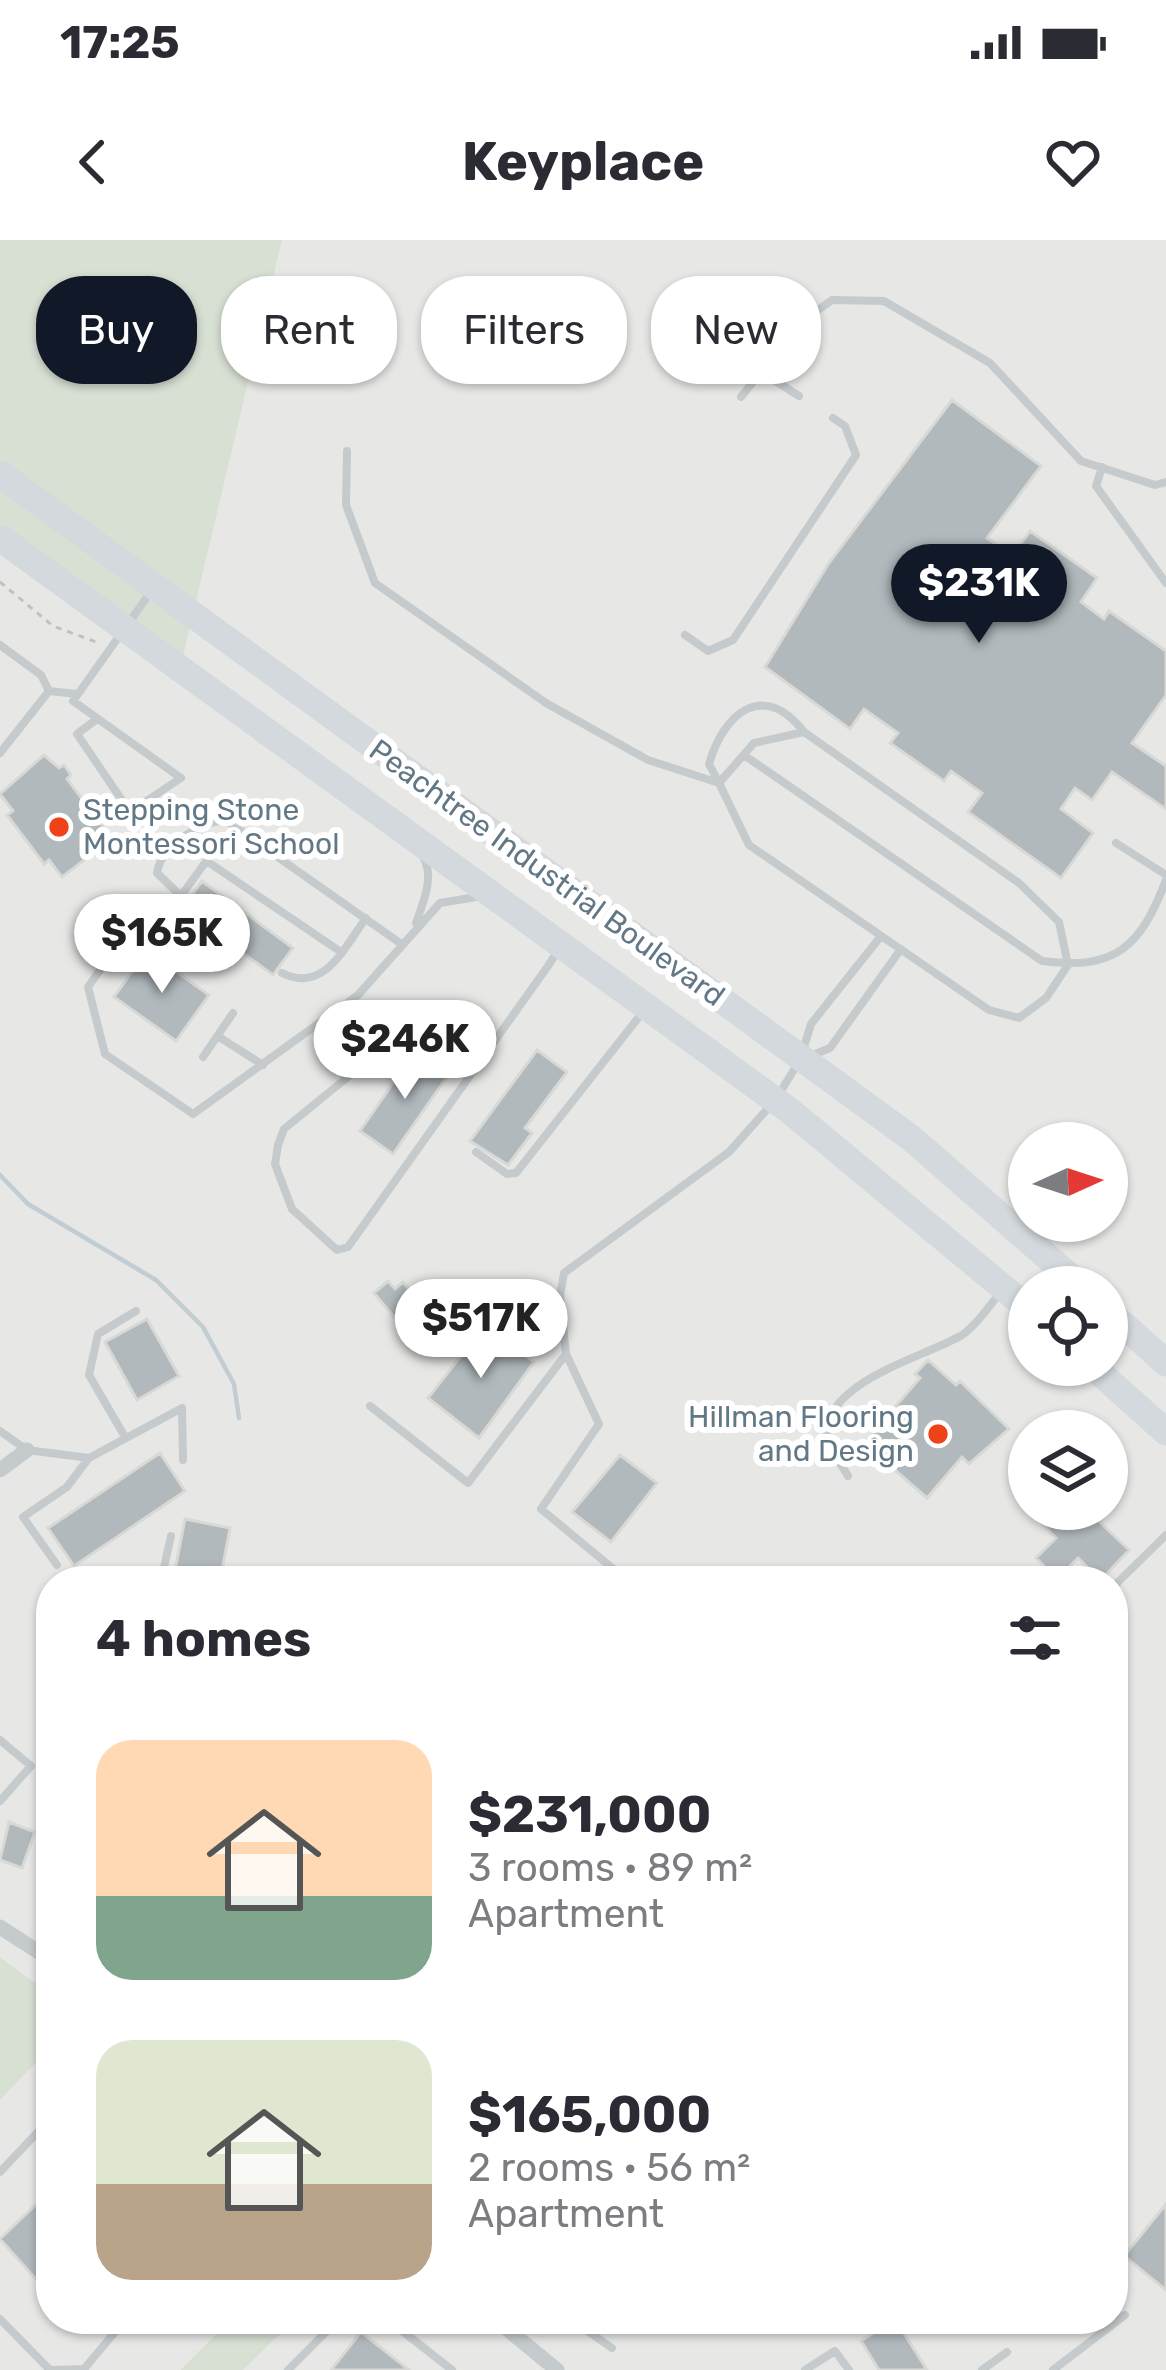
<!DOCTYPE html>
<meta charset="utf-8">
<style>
body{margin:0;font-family:Rubik,sans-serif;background:#f2f2f3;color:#2b2b33;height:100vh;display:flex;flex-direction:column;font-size:45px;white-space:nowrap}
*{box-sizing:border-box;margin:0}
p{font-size:39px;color:#7c7c81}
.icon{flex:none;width:66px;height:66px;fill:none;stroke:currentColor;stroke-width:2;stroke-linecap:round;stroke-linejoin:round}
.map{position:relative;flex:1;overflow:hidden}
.sheet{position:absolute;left:36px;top:1326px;width:1092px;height:768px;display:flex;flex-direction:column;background:#fff;border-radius:48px;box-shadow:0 3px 9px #0004}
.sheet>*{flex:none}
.hud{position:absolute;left:36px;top:36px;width:1095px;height:108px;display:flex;gap:24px}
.needle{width:78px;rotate:87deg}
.fabs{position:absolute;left:1008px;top:882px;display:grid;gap:24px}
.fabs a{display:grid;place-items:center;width:120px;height:120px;border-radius:50%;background:#fff;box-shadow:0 3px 9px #0004;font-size:60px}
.price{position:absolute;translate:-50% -102px;padding:0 27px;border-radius:42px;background:#fff;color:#222;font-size:39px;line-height:78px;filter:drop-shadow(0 3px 6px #0008)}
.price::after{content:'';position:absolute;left:50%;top:72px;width:36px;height:27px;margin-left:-18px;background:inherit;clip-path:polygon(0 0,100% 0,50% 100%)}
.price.on{background:#111827;color:#fff}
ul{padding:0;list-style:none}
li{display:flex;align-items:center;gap:36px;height:300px;padding:0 60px}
li span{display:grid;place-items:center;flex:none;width:336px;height:240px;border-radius:36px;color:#555}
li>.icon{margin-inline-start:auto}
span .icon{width:144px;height:144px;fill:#fffc;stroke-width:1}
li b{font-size:51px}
h2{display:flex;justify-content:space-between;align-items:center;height:144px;padding:0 60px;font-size:51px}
.chip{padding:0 42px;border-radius:48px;background:#fff;box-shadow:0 3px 9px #0004;font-size:42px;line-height:108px}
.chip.on{background:#111827;color:#fff}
.status{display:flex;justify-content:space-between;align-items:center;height:84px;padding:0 60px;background:#fff;direction:ltr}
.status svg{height:33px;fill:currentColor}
header{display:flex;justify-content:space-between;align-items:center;height:156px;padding:0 60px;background:#fff;font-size:54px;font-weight:700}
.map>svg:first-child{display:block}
.built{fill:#e7e8e6;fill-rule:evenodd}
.green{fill:#d8dfd3}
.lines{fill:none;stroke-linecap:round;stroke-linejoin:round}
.stream{stroke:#c1cdd2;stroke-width:4.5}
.building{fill:#b1b9bd;stroke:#d8d8d5;stroke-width:3}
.path{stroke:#bfc1c3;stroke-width:3;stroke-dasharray:6 6;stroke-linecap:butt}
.lane{stroke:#c5cacc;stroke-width:8}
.street{stroke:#c5cacc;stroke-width:15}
.highway{stroke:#d4d9dd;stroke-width:27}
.poi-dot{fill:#f04219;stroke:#fff;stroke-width:4.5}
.labels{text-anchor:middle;stroke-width:12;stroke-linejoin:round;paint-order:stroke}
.poi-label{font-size:30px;fill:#637886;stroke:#fff;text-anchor:start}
.street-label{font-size:30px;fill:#637886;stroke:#fff}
</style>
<div class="status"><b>17:25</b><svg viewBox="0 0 49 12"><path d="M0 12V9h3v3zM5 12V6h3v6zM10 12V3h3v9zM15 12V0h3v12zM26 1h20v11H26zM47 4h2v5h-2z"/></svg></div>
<header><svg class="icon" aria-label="back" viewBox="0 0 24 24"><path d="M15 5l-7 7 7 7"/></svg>Keyplace<svg class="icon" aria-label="heart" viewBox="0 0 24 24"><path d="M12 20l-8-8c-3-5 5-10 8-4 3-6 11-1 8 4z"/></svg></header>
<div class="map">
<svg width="1166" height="2130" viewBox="0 0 1166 2130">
<rect width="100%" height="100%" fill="#f6f6f2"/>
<path class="built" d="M282,0h884v2130h-923l53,-51h817v-738h-1062v413l-51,-37v-1413l178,132zM1029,903h78v78h-78zM1029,1047h78v78h-78zM1029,1191h78v78h-78z
M51,1807v272h180l-51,51h-180v-270z"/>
<path class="green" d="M0,0h282l-104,437 -178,-133z
M0,1717l51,37v53l-51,53z
M231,2079h65l-53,51h-63z"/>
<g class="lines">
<path class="stream" d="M0,935l28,29 128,76 47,47 31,57 5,34"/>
</g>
<path class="building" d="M952,160l89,66 -54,72 26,17 17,-24 67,47 -16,24 23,17 5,-8 57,40v44l-34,48 34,23v43l-54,-37 -20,28 -17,-12 -14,21 32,24 -32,45 -93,-66 14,-19 -31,-22 -7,10 -54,-38 8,-10 -34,-24 -14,20 -85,-62 64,-104z
M44,515l15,13 5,-3 7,10 -4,4 45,60 -50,38 -13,-17 -5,4 -37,-49 6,-4 -13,-17z
M202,641l91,67 -20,27 -89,-65 10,-3 -2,-12z
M147,711l62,44 -33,46 -62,-44z
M416,810l33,24 -56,80 -33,-23z
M537,810l30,22 -42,56 7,5 -24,32 -38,-24z
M388,1041l7,8 8,-7 13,16 -22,19 -20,-24z
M147,1079l32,57 -42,24 -32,-58z
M486,1084l48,38 -55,76 -51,-40z
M928,1120l28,25 4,-4 49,48 -40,35 -7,-7 -35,41 -63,-55 56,-65 -5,-4z
M160,1213l25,38 -111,75 -26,-38z
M620,1215l37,28 -46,59 -39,-30z
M1040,1269h46l43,41 -28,30 -23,-22 -21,21 -21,-21 20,-20 -22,-22z
M185,1279l45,9 -10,53h-47z
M9,1582l26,10 -13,36 -22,-8z
M51,1950v90l-8,7 -43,-48z
M1166,1964v86l-42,-34z
M895,2079l32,51h-48l-18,-29z
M361,2092l48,38h-78z"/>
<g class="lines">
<path class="path" d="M0,342l53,44 46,17"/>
<path class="lane" d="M761,132l38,24
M741,157l60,-75 31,-22 52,1 106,62 91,98 74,24 11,-3
M347,211l-1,54 29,78 171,120 102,57 71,23
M1102,227l-6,19 70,97
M685,395l23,16 25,-11 123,-185 -11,-29 -12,-8
M0,405l41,30 8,16 -49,62
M49,451l28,3
M97,479l-20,15 53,78 51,-34 -108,-77 77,-108
M804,492l215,151 40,39 9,43 -22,33 -27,20 -30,-8 -240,-165 -30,-62 35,-40z
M744,515l298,206c74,10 99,-15 124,-81
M719,543l-10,-19c15,-52 55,-84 95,-32
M1116,603l50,32
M208,622l133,90
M181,656l39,-54 23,-10
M187,662l-30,-29c4,-27 41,-50 68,-53l175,123
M416,683c7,-20 19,-47 7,-66
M117,706l-29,41 17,67 88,60 165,-119 82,-92 36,-6
M282,733c42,21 62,-25 84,-55
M219,797l44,28
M813,815l17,-7 71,-99
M203,817l30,-44
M478,824l-58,-38 -17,6 -119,97 -6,16 -3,19 17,45 45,41 11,-3 200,-281 9,-14
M779,854l21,-34 11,-36 70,-88
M476,912l31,22 9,-1 126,-160
M566,1114l33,70 -58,85 87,72
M370,1166l98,77 98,-129 -6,-58 4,-23 165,-121 41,-46
M0,1191l27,19 62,8 93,-50 1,52
M125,1197l-36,-62 9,-41 38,-23
M848,1236c-6,-11 -20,-28 -21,-41 -3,-54 101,-79 135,-100 14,-9 27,-29 38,-42
M57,1325l-34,-48 44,-30 21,-28
M255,1339l9,2
M161,1341l10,-45
M1113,1347l53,-52
M0,1500l31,26 -31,35
M0,1932l51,-54
M0,2079l50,51 34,-1 42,-50
M387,2079l65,51
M570,2079l42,29
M288,2130l51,-51
M805,2130l30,-19 14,19
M982,2130l25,-18
M1053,2130l72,-55"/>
<path class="street" d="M0,1230l27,-20
M0,1687l51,33
M495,2079l62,51"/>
<path class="highway" d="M0,234l911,664 171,149
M0,298l790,573 239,198
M1107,1070l59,53
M1091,1125l75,67"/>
</g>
<g class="poi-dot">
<circle cx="59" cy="587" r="12"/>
<circle cx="938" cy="1194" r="12"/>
</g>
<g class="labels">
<g class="poi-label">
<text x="83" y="580">Stepping Stone<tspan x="83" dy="34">Montessori School</tspan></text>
<text x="914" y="1187" text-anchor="end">Hillman Flooring<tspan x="914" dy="34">and Design</tspan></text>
</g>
<g class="street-label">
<text transform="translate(547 633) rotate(36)" y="10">Peachtree Industrial Boulevard</text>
</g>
</g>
</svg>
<div class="fabs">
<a><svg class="needle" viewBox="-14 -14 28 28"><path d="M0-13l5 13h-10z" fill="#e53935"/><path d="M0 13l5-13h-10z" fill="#7c7c81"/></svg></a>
<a><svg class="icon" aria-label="locate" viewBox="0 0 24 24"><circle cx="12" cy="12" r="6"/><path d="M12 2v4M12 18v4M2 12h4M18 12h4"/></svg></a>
<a><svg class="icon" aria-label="layers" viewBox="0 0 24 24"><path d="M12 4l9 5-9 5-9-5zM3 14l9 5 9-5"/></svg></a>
</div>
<b class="price on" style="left:979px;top:406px">$231K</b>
<b class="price" style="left:162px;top:756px">$165K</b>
<b class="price" style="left:405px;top:862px">$246K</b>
<b class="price" style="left:481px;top:1141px">$517K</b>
<div class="hud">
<a class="chip on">Buy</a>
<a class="chip">Rent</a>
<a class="chip">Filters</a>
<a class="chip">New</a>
</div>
<section class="sheet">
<h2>4 homes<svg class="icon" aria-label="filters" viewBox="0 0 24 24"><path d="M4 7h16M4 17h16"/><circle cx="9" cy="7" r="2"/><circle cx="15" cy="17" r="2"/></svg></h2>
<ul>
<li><span style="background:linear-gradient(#ffd9b3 65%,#7fa58c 0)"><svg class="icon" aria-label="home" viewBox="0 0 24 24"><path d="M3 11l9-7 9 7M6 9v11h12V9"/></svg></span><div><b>$231,000</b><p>3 rooms · 89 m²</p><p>Apartment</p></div></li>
<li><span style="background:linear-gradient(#dfe7d0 60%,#b9a48a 0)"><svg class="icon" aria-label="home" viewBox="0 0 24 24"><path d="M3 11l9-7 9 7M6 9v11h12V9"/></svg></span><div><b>$165,000</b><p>2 rooms · 56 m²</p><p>Apartment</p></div></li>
</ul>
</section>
</div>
